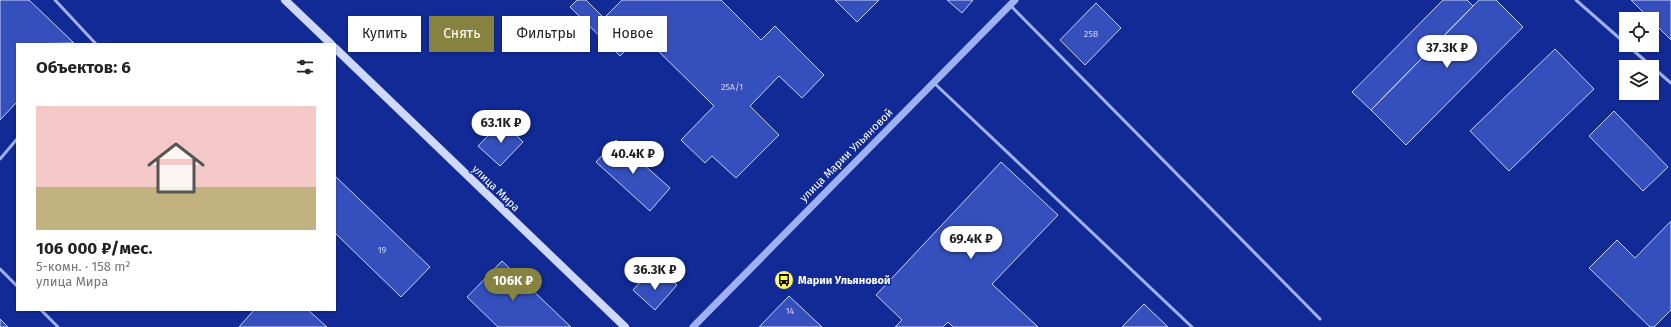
<!DOCTYPE html>
<html lang="ru">
<meta charset="utf-8">
<style>
body{margin:0;font-family:"Fira Sans",sans-serif;background:#f2f2f2;color:#222;height:100vh;display:flex;flex-direction:column;font-size:15px;white-space:nowrap}
*{box-sizing:border-box;margin:0}
p{font-size:13px;color:#767676}
.icon{flex:none;width:22px;height:22px;fill:none;stroke:currentColor;stroke-width:2;stroke-linecap:round;stroke-linejoin:round}
.map{position:relative;flex:1;overflow:hidden}
.panel{position:absolute;left:16px;top:43px;width:320px;height:268px;display:flex;flex-direction:column;background:#fff;border-radius:0px;box-shadow:0 1px 3px #0004}
.panel>*{flex:none}
.top-card{position:absolute;left:348px;top:16px;width:380px;height:36px;display:flex;gap:8px}
.controls{position:absolute;left:1619px;top:12px;display:grid;gap:8px}
.controls a{display:grid;place-items:center;width:40px;height:40px;border-radius:0px;background:#fff;box-shadow:0 1px 3px #0004;font-size:20px}
.price{position:absolute;translate:-50% -34px;padding:0 9px;border-radius:14px;background:#fff;color:#222;font-size:13px;line-height:26px;filter:drop-shadow(0 1px 2px #0008)}
.price::after{content:'';position:absolute;left:50%;top:24px;width:12px;height:9px;margin-left:-6px;background:inherit;clip-path:polygon(0 0,100% 0,50% 100%)}
.price.active{background:#85833f;color:#fff}
ul{padding:0;list-style:none}
li{display:grid;align-content:center;gap:8px;height:212px;padding:0 20px}
li span{display:grid;place-items:center;height:124px;border-radius:0px;color:#555}
li>.icon{margin-inline-start:auto}
span .icon{width:72px;height:72px;fill:#fffc;stroke-width:1}
li b{font-size:17px}
h2{display:flex;justify-content:space-between;align-items:center;height:48px;padding:0 20px;font-size:17px}
.chip{padding:0 14px;border-radius:0px;background:#fff;box-shadow:0 1px 3px #0004;font-size:14px;line-height:36px}
.chip.active{background:#85833f;color:#fff}
.map>svg:first-child{display:block}
.building{fill:#3550bc;stroke:#c8d3fd}
.lines{fill:none;stroke-linecap:round;stroke-linejoin:round}
.service{stroke:#a0b1f3;stroke-width:3}
.tertiary{stroke:#a0b1f3;stroke-width:7}
.secondary{stroke:#cfd8fd;stroke-width:8}
.labels{text-anchor:middle;stroke-width:3;stroke-linejoin:round;paint-order:stroke}
.number-label{font-size:9px;fill:#ccd3ee}
.street-label{font-size:11px;fill:#fff;stroke:#112a95}
.poi-label{font-size:11px;font-weight:bold;fill:#fff;stroke:#112a95;text-anchor:start}
</style>
<div class="map">
<svg width="1671" height="327" viewBox="0 0 1671 327">
<rect width="100%" height="100%" fill="#112a95"/>
<path class="building" d="M0,0h29l45,43 -57,1v58l-17,18z
M577,0h9l18,18 18,-18h99l40,40 14,-14 49,49 -22,23 -23,-22 -29,30 29,29 -43,43 -24,-22 -7,7 -24,-23 33,-34 -73,-72 -21,22 -50,-49z
M835,0h44l-22,22z
M947,0h26l-11,13z
M1443,0h24l6,6 -102,104 -19,-18z
M1479,0h17l27,27 -117,118 -35,-35z
M1631,0h40v40l-19,-19v-2h-2z
M1096,3l25,25 -36,37 -25,-25z
M1555,49l39,40 -85,82 -39,-40z
M1614,111l54,56 -25,24 -54,-55z
M502,121l21,21 -23,24 -22,-20z
M616,140l54,48 -20,23 -54,-49z
M1001,162l57,53 -66,69 46,43h-85l-5,-5 -5,5h-48l7,-7 -26,-25z
M335,176l95,91 -29,30 -66,-64z
M1671,221v89l-17,17h-4l-61,-59 28,-28 18,18z
M502,261l69,66h-73l-31,-30z
M666,275l11,10 -22,25 -22,-20 12,-13 10,10z
M789,296l33,31h-63z
M1144,304l24,23h-46z
M254,310h54l19,17h-88z
M0,319l8,8h-8z"/>
<g class="lines">
<path class="service" d="M55,0l41,44
M1576,0l50,44
M1010,5l310,314
M1627,45l44,38
M933,82l259,245
M0,159l17,-20
M0,269l17,17
M41,310l17,17"/>
<path class="tertiary" d="M693,327l322,-327"/>
<path class="secondary" d="M285,0l46,44
M335,48l290,279"/>
</g>
<defs>
<symbol id="bus-disc" viewBox="-11 -11 22 22"><circle r="9.5" fill="#fff962" stroke="#112a95"/><path d="M-5-6H5V4H4V6H2V4H-2V6H-4V4H-5ZM-3.5-4V0h7V-4ZM-3.5 1.2v1.5H-2V1.2ZM2 1.2v1.5H3.5V1.2Z" fill="#111"/></symbol>
</defs>
<g fill-rule="evenodd">
<use href="#bus-disc" x="773" y="269" width="22" height="22"/>
</g>
<g class="labels">
<g class="number-label">
<text x="1091" y="37">25В</text>
<text x="732" y="90">25А/1</text>
<text x="382" y="253">19</text>
<text x="790" y="314">14</text>
</g>
<g class="street-label">
<text transform="translate(846 155) rotate(-45)" y="4">улица Марии Ульяновой</text>
<text transform="translate(496 188) rotate(44)" y="4">улица Мира</text>
</g>
<g class="poi-label">
<text x="798" y="284">Марии Ульяновой</text>
</g>
</g>
</svg>
<div class="controls">
<a><svg class="icon" aria-label="locate" viewBox="0 0 24 24"><circle cx="12" cy="12" r="6"/><path d="M12 2v4M12 18v4M2 12h4M18 12h4"/></svg></a>
<a><svg class="icon" aria-label="layers" viewBox="0 0 24 24"><path d="M12 4l9 5-9 5-9-5zM3 14l9 5 9-5"/></svg></a>
</div>
<b class="price" style="left:1447px;top:69px">37.3K ₽</b>
<b class="price" style="left:501px;top:144px">63.1K ₽</b>
<b class="price" style="left:633px;top:175px">40.4K ₽</b>
<b class="price" style="left:971px;top:260px">69.4K ₽</b>
<b class="price" style="left:655px;top:291px">36.3K ₽</b>
<b class="price active" style="left:513px;top:302px">106K ₽</b>
<div class="top-card">
<a class="chip">Купить</a>
<a class="chip active">Снять</a>
<a class="chip">Фильтры</a>
<a class="chip">Новое</a>
</div>
<section class="panel">
<h2>Объектов: 6<svg class="icon" aria-label="filters" viewBox="0 0 24 24"><path d="M4 7h16M4 17h16"/><circle cx="9" cy="7" r="2"/><circle cx="15" cy="17" r="2"/></svg></h2>
<ul>
<li><span style="background:linear-gradient(#f6c9c9 65%,#c2b280 0)"><svg class="icon" aria-label="home" viewBox="0 0 24 24"><path d="M3 11l9-7 9 7M6 9v11h12V9"/></svg></span><div><b>106 000 ₽/мес.</b><p>5-комн. · 158 m²</p><p>улица Мира</p></div></li>
</ul>
</section>
</div>
